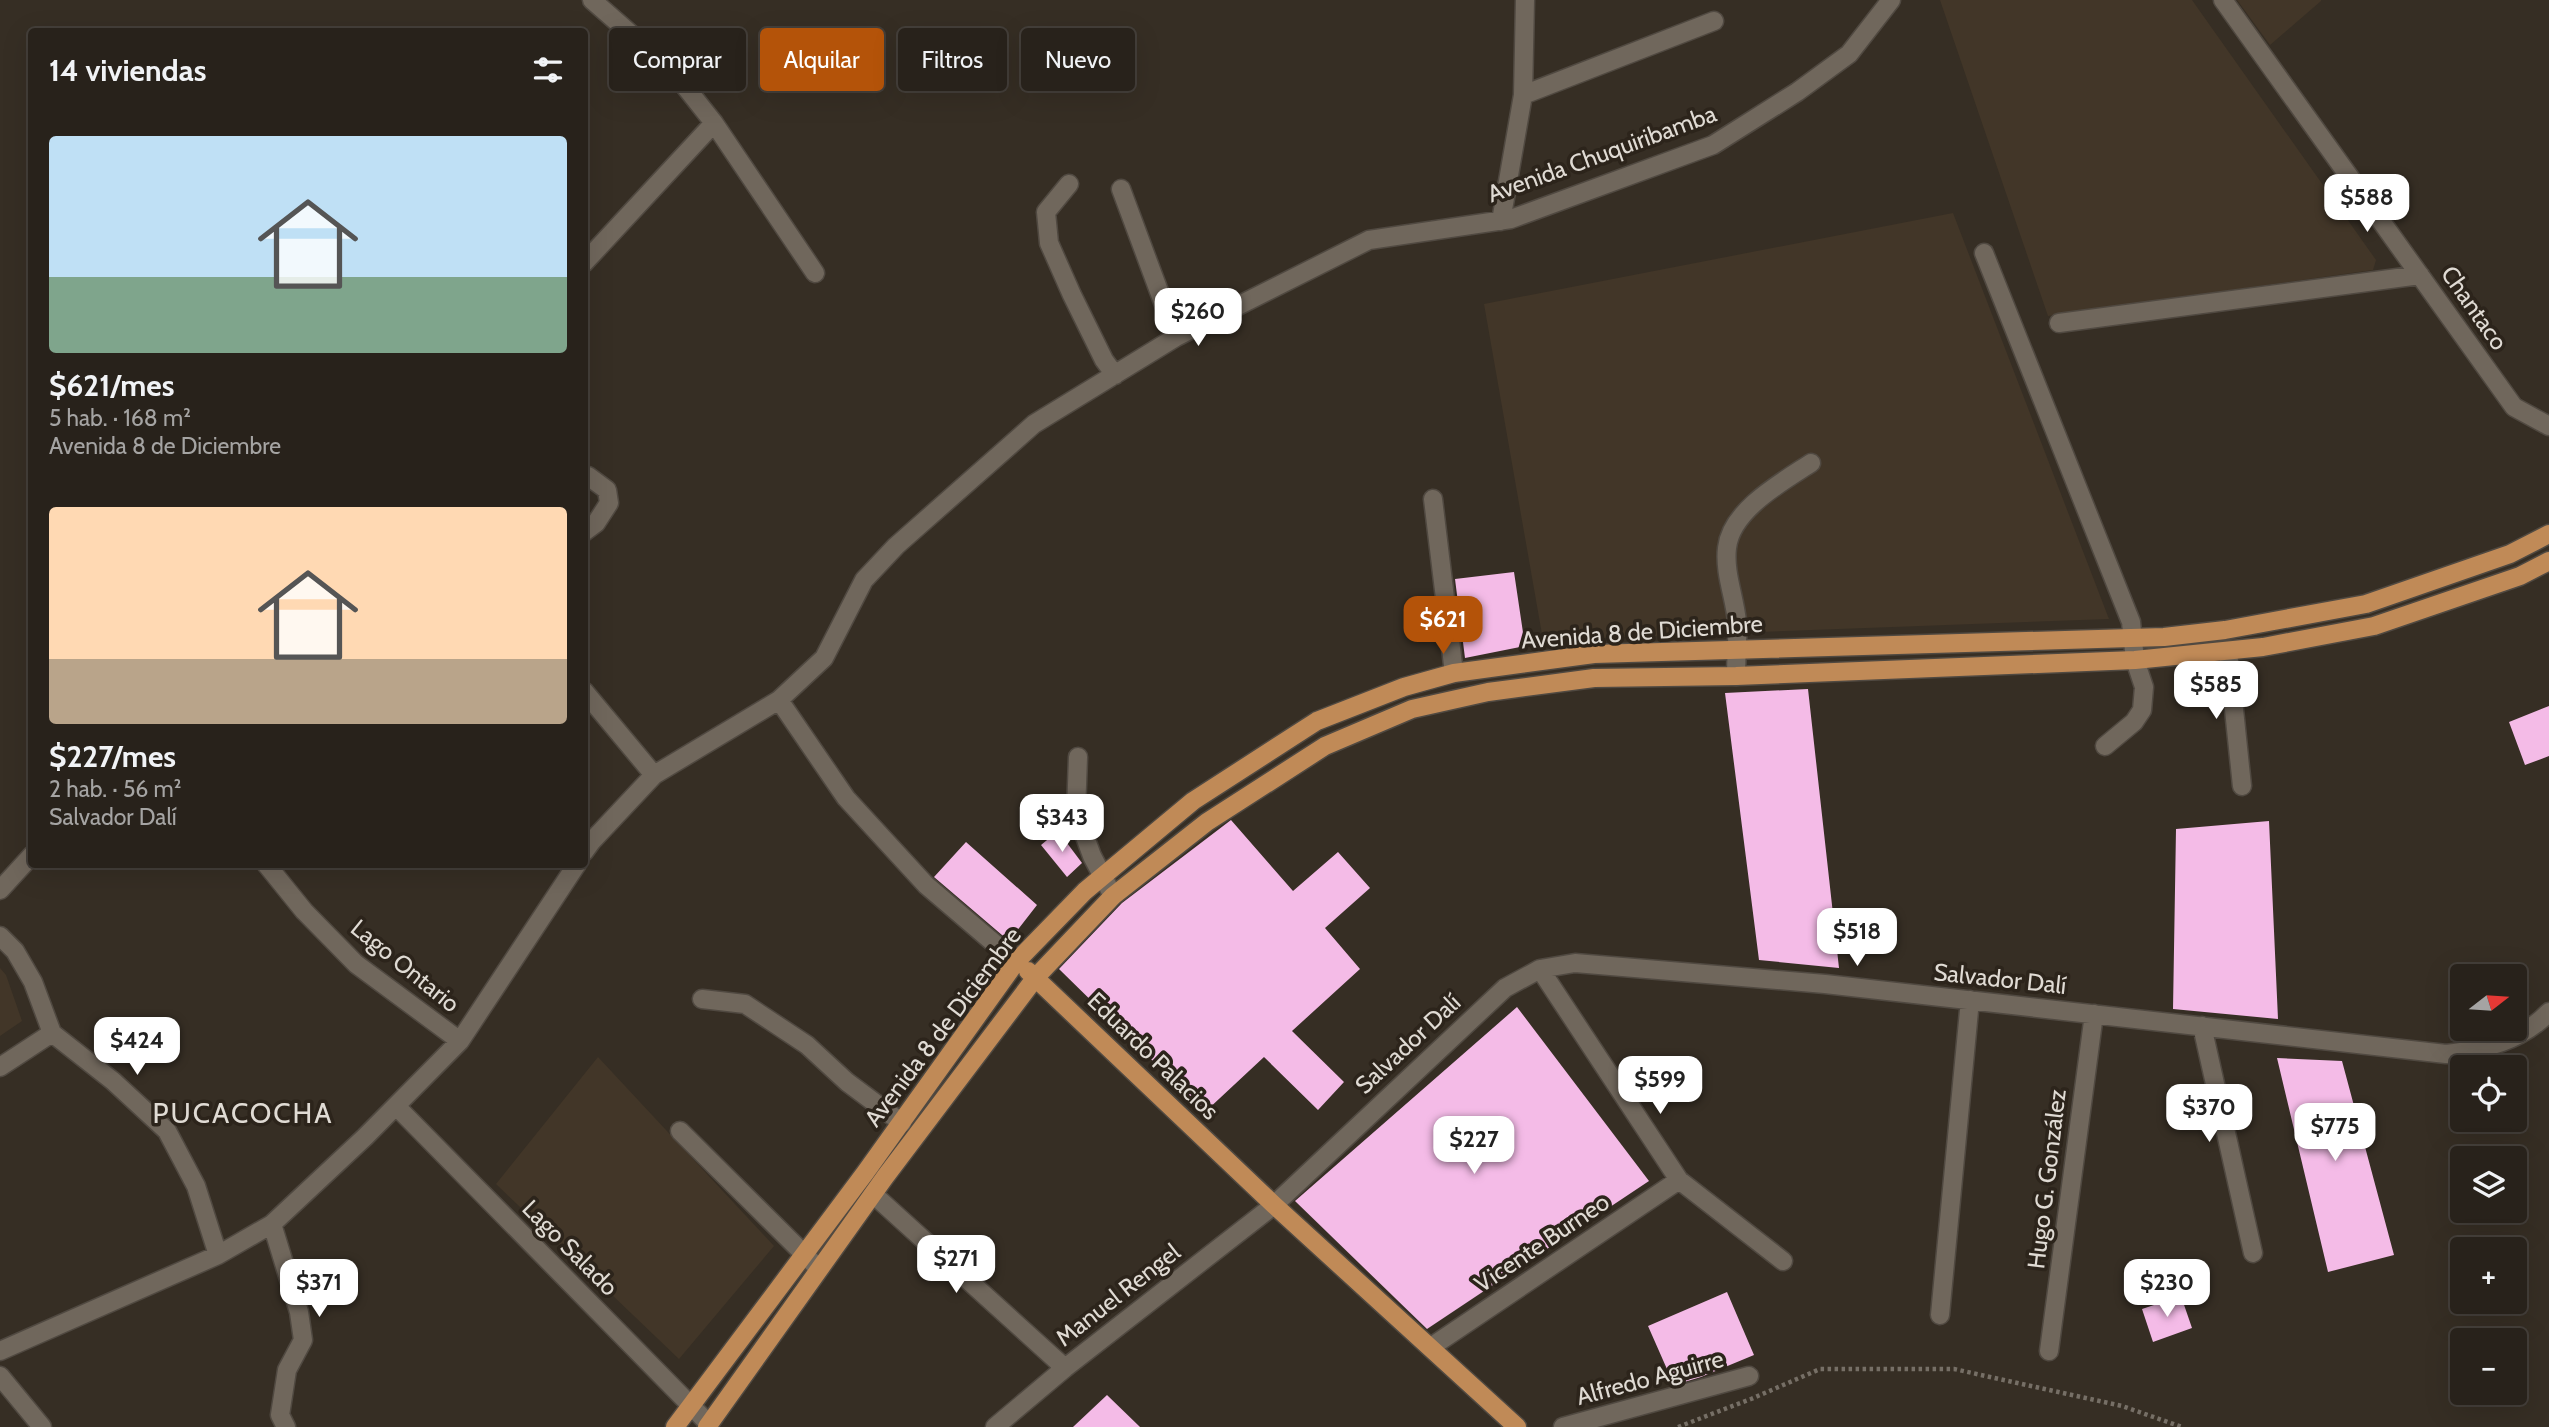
<!DOCTYPE html>
<html lang="es">
<meta charset="utf-8">
<style>
body{margin:0;font-family:Cabin,sans-serif;background:#342f28;color:#f1f3f6;height:100vh;display:flex;flex-direction:column;font-size:26px;white-space:nowrap}
*{box-sizing:border-box;margin:0}
p{font-size:23px;color:#a5a4a3}
.icon{flex:none;width:38px;height:38px;fill:none;stroke:currentColor;stroke-width:2;stroke-linecap:round;stroke-linejoin:round}
.map{position:relative;flex:1;overflow:hidden}
.side{position:absolute;left:28px;top:28px;width:560px;height:840px;display:flex;flex-direction:column;background:#28221b;border-radius:7px;box-shadow:0 7px 28px #0002,0 0 0 2px #443f3a}
.side>*{flex:none}
.guide{position:absolute;left:609px;top:28px;width:665px;height:63px;display:flex;gap:14px}
.needle{width:46px;rotate:73deg}
.tools{position:absolute;left:2450px;top:964px;display:grid;gap:14px}
.tools a{display:grid;place-items:center;width:77px;height:77px;border-radius:7px;background:#28221b;box-shadow:0 7px 28px #0002,0 0 0 2px #443f3a;font-size:35px}
.price{position:absolute;translate:-50% -60px;padding:0 16px;border-radius:14px;background:#fff;color:#222;font-size:23px;line-height:46px;filter:drop-shadow(0 2px 4px #0008)}
.price::after{content:'';position:absolute;left:50%;top:42px;width:21px;height:16px;margin-left:-10px;background:inherit;clip-path:polygon(0 0,100% 0,50% 100%)}
.price.on{background:#b45309;color:#fff}
ul{padding:0;list-style:none}
li{display:grid;align-content:center;gap:14px;height:371px;padding:0 21px}
li span{display:grid;place-items:center;height:217px;border-radius:7px;color:#555}
li>.icon{margin-inline-start:auto}
span .icon{width:126px;height:126px;fill:#fffc;stroke-width:1}
li b{font-size:30px}
h2{display:flex;justify-content:space-between;align-items:center;height:84px;padding:0 21px;font-size:30px}
.tag{padding:0 24px;border-radius:7px;background:#28221b;box-shadow:0 7px 28px #0002,0 0 0 2px #443f3a;font-size:24px;line-height:63px}
.tag.on{background:#b45309;color:#fff}
.map>svg:first-child{display:block}
.built{fill:#423628}
.building{fill:#f4bbe7}
.lines{fill:none;stroke-linecap:round;stroke-linejoin:round}
.minor-casing{stroke:#504941;stroke-width:21}
.major-casing{stroke:#504941;stroke-width:21}
.path{stroke:#766f66;stroke-width:4.5;stroke-dasharray:3.5 3.5;stroke-linecap:butt}
.minor{stroke:#70675c;stroke-width:18}
.major{stroke:#c08a57;stroke-width:18}
.labels{text-anchor:middle;stroke-width:7;stroke-linejoin:round;paint-order:stroke}
.street-label{font-size:24px;fill:#e0dbd4;stroke:#2c241b}
.quarter-label{font-size:28px;letter-spacing:2px;fill:#e0dbd4;stroke:#2c241b}
</style>
<div class="map">
<svg width="2549" height="1427" viewBox="0 0 2549 1427">
<rect width="100%" height="100%" fill="#362e24"/>
<path class="built" d="M1940,0h252l184,260 -3,10 -325,46z
M2237,0h84v1l-51,44z
M1953,213l156,406 -566,21 -59,-336z
M0,968l6,7 16,46 -22,15z
M598,1057l176,189 -95,113 -183,-175z"/>
<path class="building" d="M1514,572l11,74 -60,12 -10,-79z
M1808,689l31,279 -80,-8 -34,-267z
M2549,706v50l-24,9 -16,-43z
M1231,820l62,71 45,-39 32,36 -45,40 35,41 -68,62 52,51 -26,28 -54,-53 -59,55 -146,-143 63,-66z
M2269,821l9,198 -105,-10 3,-180z
M1058,831l24,32 -15,14 -26,-32z
M966,842l71,63 -28,36 -75,-64z
M1517,1007l132,174 -222,148 -132,-128z
M2277,1058l65,3 52,194 -66,17z
M1727,1292l27,63 -53,22 -27,8 -26,-59z
M2181,1296l11,32 -39,14 -11,-33z
M1107,1395l33,32h-67z"/>
<g class="lines">
<defs>
<path id="minor" d="M592,0l80,70 42,53
M2223,0l291,407 35,19
M1523,95l191,-74
M1069,184l-23,28 3,31 23,52 32,65 11,15
M1121,189l55,148
M1501,221l22,-126 2,-95
M1984,253l147,369 4,38 9,27 -2,23 -8,12 -29,24
M584,263l130,-140 101,150
M2059,323l361,-48
M1433,499l21,174
M584,532l12,-9 13,-20 -2,-13 -19,-14
M2228,652l14,134
M1736,676c0,-18 2,-36 1,-54 -2,-24 -13,-49 -10,-74 4,-38 55,-66 84,-85
M584,691l70,84
M779,700l67,98 80,87 90,77
M1078,757l-2,55 16,44 21,40
M584,852l8,-11 62,-66 125,-75 45,-42 40,-78 32,-34 138,-122 142,-87 193,-97 142,-21 202,-74 84,-53 52,-38 42,-54
M266,864l38,47 52,53 104,77
M0,890l32,-35
M0,936l15,15 18,31 19,51 61,48 54,50 29,55 22,69
M1540,969l139,211 104,81
M702,999l43,5 62,41 40,37 55,41
M2202,1026l51,227
M0,1067l52,-34
M396,1106l313,318
M680,1131l139,138
M873,1194l192,174
M272,1224l27,88 4,28 -16,30 -7,45 6,12
M1940,1315l30,-315
M1431,1347l248,-167
M0,1351l218,-96 54,-31 93,-87 95,-96 117,-177
M2049,1351l45,-337
M0,1376l42,51
M995,1427l70,-59 209,-163 231,-217 35,-19 35,-6 250,21 621,70c39,-5 74,-12 103,-42
M1563,1427l186,-51"/>
<path id="major" d="M1028,971l246,234 243,222
M675,1427l190,-254 151,-211 69,-71 108,-90 124,-80 87,-34 50,-14 140,-19 570,-17 61,-7 141,-26 144,-50 39,-20
M707,1427l178,-250 151,-200 77,-81 94,-74 118,-76 87,-37 76,-17 106,-14 142,-2 399,-16 128,-13 111,-21 146,-50 29,-15"/>
</defs>
<use href="#minor" class="minor-casing"/>
<use href="#major" class="major-casing"/>
<path class="path" d="M1678,1427l73,-28 69,-30h134l168,37 60,21"/>
<use href="#minor" class="minor"/>
<use href="#major" class="major"/>
</g>
<g class="labels">
<g class="street-label">
<text transform="translate(1602 154) rotate(-20)" y="8">Avenida Chuquiribamba</text>
<text transform="translate(2474 308) rotate(55)" y="8">Chantaco</text>
<text transform="translate(1642 632) rotate(-4)" y="8">Avenida 8 de Diciembre</text>
<text transform="translate(405 966) rotate(39)" y="8">Lago Ontario</text>
<text transform="translate(2000 979) rotate(6)" y="8">Salvador Dalí</text>
<text transform="translate(943 1027) rotate(-53)" y="8">Avenida 8 de Diciembre</text>
<text transform="translate(1408 1044) rotate(-43)" y="8">Salvador Dalí</text>
<text transform="translate(1153 1056) rotate(44)" y="8">Eduardo Palacios</text>
<text transform="translate(2047 1179) rotate(-83)" y="8">Hugo G. González</text>
<text transform="translate(1542 1243) rotate(-34)" y="8">Vicente Burneo</text>
<text transform="translate(570 1248) rotate(45)" y="8">Lago Salado</text>
<text transform="translate(1118 1295) rotate(-38)" y="8">Manuel Rengel</text>
<text transform="translate(1650 1378) rotate(-15)" y="8">Alfredo Aguirre</text>
</g>
<g class="quarter-label">
<text x="243" y="1123">PUCACOCHA</text>
</g>
</g>
</svg>
<div class="tools">
<a><svg class="needle" viewBox="-14 -14 28 28"><path d="M0-13l5 13h-10z" fill="#e53935"/><path d="M0 13l5-13h-10z" fill="#a5a4a3"/></svg></a>
<a><svg class="icon" aria-label="locate" viewBox="0 0 24 24"><circle cx="12" cy="12" r="6"/><path d="M12 2v4M12 18v4M2 12h4M18 12h4"/></svg></a>
<a><svg class="icon" aria-label="layers" viewBox="0 0 24 24"><path d="M12 4l9 5-9 5-9-5zM3 14l9 5 9-5"/></svg></a>
<a>+</a>
<a>−</a>
</div>
<b class="price" style="left:2367px;top:234px">$588</b>
<b class="price" style="left:1198px;top:348px">$260</b>
<b class="price on" style="left:1443px;top:656px">$621</b>
<b class="price" style="left:2216px;top:721px">$585</b>
<b class="price" style="left:1062px;top:854px">$343</b>
<b class="price" style="left:1857px;top:968px">$518</b>
<b class="price" style="left:137px;top:1077px">$424</b>
<b class="price" style="left:1660px;top:1116px">$599</b>
<b class="price" style="left:2209px;top:1144px">$370</b>
<b class="price" style="left:2335px;top:1163px">$775</b>
<b class="price" style="left:1474px;top:1176px">$227</b>
<b class="price" style="left:956px;top:1295px">$271</b>
<b class="price" style="left:319px;top:1319px">$371</b>
<b class="price" style="left:2167px;top:1319px">$230</b>
<div class="guide">
<a class="tag">Comprar</a>
<a class="tag on">Alquilar</a>
<a class="tag">Filtros</a>
<a class="tag">Nuevo</a>
</div>
<section class="side">
<h2>14 viviendas<svg class="icon" aria-label="filters" viewBox="0 0 24 24"><path d="M4 7h16M4 17h16"/><circle cx="9" cy="7" r="2"/><circle cx="15" cy="17" r="2"/></svg></h2>
<ul>
<li><span style="background:linear-gradient(#bfe0f5 65%,#7fa58c 0)"><svg class="icon" aria-label="home" viewBox="0 0 24 24"><path d="M3 11l9-7 9 7M6 9v11h12V9"/></svg></span><div><b>$621/mes</b><p>5 hab. · 168 m²</p><p>Avenida 8 de Diciembre</p></div></li>
<li><span style="background:linear-gradient(#ffd9b3 70%,#b9a48a 0)"><svg class="icon" aria-label="home" viewBox="0 0 24 24"><path d="M3 11l9-7 9 7M6 9v11h12V9"/></svg></span><div><b>$227/mes</b><p>2 hab. · 56 m²</p><p>Salvador Dalí</p></div></li>
</ul>
</section>
</div>
